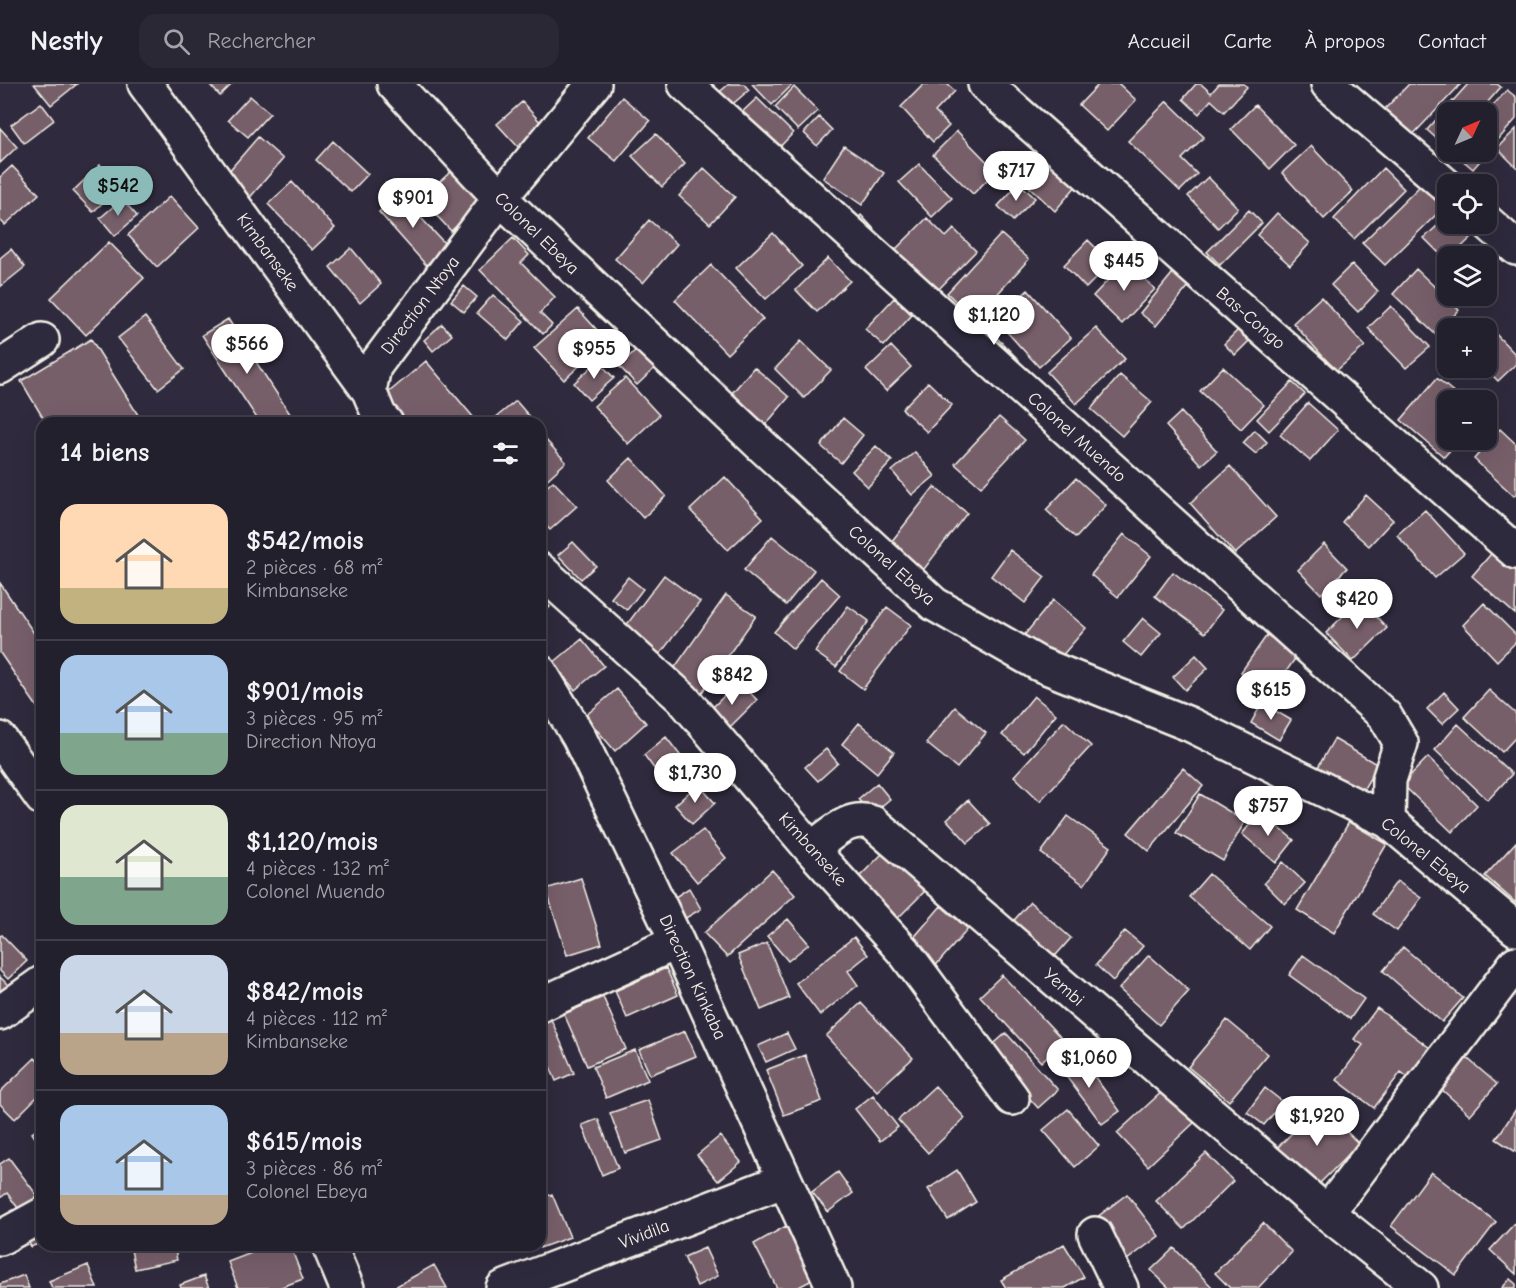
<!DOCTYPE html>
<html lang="fr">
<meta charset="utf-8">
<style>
body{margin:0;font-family:"Comic Neue",sans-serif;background:#2b2836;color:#f1f3f6;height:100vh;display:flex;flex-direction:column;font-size:22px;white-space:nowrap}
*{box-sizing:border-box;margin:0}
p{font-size:20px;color:#a3a3aa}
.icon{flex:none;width:33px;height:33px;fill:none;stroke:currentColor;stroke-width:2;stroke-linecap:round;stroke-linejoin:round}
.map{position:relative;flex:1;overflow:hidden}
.details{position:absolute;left:36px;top:333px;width:510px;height:834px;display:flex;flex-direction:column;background:#23202e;border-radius:18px;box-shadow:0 6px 24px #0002,0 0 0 2px #403e4a}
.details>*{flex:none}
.needle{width:39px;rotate:46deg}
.fabs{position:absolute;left:1437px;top:18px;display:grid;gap:12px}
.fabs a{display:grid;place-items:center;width:60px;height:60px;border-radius:12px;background:#23202e;box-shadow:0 6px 24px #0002,0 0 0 2px #403e4a;font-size:30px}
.price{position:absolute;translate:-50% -51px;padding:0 14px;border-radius:21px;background:#fff;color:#222;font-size:20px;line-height:39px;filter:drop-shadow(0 2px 3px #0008)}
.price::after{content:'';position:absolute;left:50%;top:36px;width:18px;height:14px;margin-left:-9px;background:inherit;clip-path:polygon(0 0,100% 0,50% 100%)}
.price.on{background:#8bbbb9;color:#111}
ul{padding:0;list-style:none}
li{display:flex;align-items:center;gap:18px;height:150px;padding:0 24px}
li+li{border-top:2px solid #403e4a}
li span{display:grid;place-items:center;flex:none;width:168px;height:120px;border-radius:18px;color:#555}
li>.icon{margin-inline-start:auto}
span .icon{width:72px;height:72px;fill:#fffc;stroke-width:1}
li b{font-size:26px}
h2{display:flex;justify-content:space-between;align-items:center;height:72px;padding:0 24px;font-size:26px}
header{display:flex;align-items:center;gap:36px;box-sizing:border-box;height:84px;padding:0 30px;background:#23202e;border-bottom:2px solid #403e4a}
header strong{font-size:28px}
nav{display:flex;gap:33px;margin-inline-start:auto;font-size:21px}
.search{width:420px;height:54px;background:#2b2836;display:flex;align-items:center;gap:15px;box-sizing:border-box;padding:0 21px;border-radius:18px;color:#a3a3aa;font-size:22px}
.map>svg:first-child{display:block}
.building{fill:#775e6a;stroke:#f4f1e8;stroke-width:1.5}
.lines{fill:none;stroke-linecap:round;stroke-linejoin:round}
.minor-casing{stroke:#f4f1e8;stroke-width:38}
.minor{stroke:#2f2a3d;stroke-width:33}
.labels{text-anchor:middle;stroke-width:5;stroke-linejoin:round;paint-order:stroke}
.street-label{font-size:18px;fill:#f4f1e8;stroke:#2f2a3d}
</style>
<header>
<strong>Nestly</strong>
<div class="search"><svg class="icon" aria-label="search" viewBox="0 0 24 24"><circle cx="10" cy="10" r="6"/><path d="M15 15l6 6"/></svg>Rechercher</div>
<nav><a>Accueil</a><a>Carte</a><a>À propos</a><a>Contact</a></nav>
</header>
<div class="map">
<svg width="1516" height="1204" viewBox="0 0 1516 1204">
<rect width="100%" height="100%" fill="#2f2a3d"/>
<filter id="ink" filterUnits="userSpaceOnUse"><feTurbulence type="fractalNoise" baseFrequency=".0167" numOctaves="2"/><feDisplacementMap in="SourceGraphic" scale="12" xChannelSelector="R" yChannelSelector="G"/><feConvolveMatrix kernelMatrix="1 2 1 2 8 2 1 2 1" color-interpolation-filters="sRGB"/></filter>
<g filter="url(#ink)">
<path class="building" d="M34,0h43l-26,21z
M209,0h23l-12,12z
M729,0h15l5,6 -21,18 -12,-13z
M752,0h41l-21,21z
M924,0h23l8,7 -20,21 14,14 -16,16 -32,-35z
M1099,0h20l17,16 -29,31 -28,-26z
M1196,0h5l10,9 8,-9h25l3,3 -23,25 -13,-12 -12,14 -16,-15z
M1409,0h52l-54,57 -27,-27z
M1468,0h29l4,3 -22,25h-31l-1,36 -20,-18z
M794,3l24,24 -20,19 -23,-23z
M1507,6l9,7v22l-43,50 -20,-17h33v-39z
M250,12l20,17 -22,24 -20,-17z
M622,13l28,24 -34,40 -28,-23z
M757,14l36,35 -17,18 -37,-36z
M1167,17l37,36 -22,22 15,15 -17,17 -52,-50z
M522,18l21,23 -24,23 -22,-24z
M41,19l13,17 -30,23 -13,-18z
M1255,21l39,40 -24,24 -39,-40z
M819,33l13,13 -15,16 -13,-13z
M0,44l17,19 -17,16z
M1516,45v38l-19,-19z
M957,47l39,40 -23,23 -40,-39z
M656,50l29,30 -23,23 -30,-31z
M258,53l25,22 -36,42 -25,-22z
M333,57l35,33 -17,18 -35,-32z
M844,62l40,27 -22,32 -39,-27z
M1311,62l42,45 -29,28 -42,-46z
M1042,75l13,11 7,-8 20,17 -27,32 -32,-30z
M459,80l30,31 -38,36 -30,-32z
M919,80l33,34 -20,19 -33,-35z
M100,81l20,21 -27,26 -20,-21z
M12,82l27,28 -34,31 -5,-5v-43z
M704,84l31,29 -25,27 -31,-28z
M1383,84l21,21 -50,50 -20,-20z
M1208,93l30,31 -20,20 -30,-32z
M292,98l43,46 -23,22 -44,-46z
M1019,99l16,15 -22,23 -15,-15z
M1423,99l22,23 -60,59 -23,-22z
M399,110l48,52 -21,19 -47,-53z
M170,112l29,32 -42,39 -29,-32z
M122,115l15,17 -22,20 -15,-18z
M1249,126l13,13 -42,42 -13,-13z
M1277,129l33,30 -20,22 -33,-30z
M861,131l13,14 -9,9 -13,-13z
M1448,132v8h19l9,9 -24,23h-4l-1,5 -23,-23z
M927,134l19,19 8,-8 22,22 -42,43 -46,-37z
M649,136l28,24 -34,39 -28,-24z
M773,149l29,33 -36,33 -30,-31z
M1001,150l28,25 -54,60 -28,-26z
M513,154l16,17 -8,8 34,34 -15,16 12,12 -9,9 -63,-64z
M1088,156l23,23 -25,25 -22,-23z
M109,158l35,36 -58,57 -35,-37z
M351,164l30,36 -21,19 -30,-36z
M11,165l14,18 -25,20v-29z
M828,174l22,23 -33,31 -21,-22z
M1126,177l29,28 -33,35 -29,-28z
M1181,179l16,13 -41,50 -16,-13z
M1352,180l26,27 -20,21 -27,-27z
M711,181l52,54 -36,35 -52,-54z
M1416,185l43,41 -23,25 -43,-41z
M464,202l13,11 -13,15 -13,-11z
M1028,206l43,48 -32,29 -44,-48z
M493,211l31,26 -16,19 -31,-27z
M1321,213l44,49 -29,25 -43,-48z
M894,214l18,17 -28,31 -19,-17z
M1391,222l39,41 -24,21 -38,-40z
M578,225l29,32 -43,39 -30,-32z
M145,233l39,52 -26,20 -40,-51z
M228,235l68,104h-36l-58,-88z
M981,238l38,38 -11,11 -38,-38z
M442,240l10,11 -19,16 -9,-11z
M1488,242l28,29v9l-18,17 -13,-13h1v-40h-1z
M1096,244l29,31 -49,45 -29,-32z
M1238,246l11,11 -14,14 -11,-11z
M91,255l52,84h-97l-25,-42z
M801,257l30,29 -27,28 -29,-29z
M891,262l20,21 -25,24 -20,-21z
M638,264l18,19 -19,18 -18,-19z
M426,277l48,57 -5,5h-65l-22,-25z
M598,277l16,17 -25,22 -15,-17z
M754,283l35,30 -27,32 -35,-30z
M1223,283l41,38 -23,24 -41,-38z
M1120,291l32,27 -30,34 -31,-27z
M625,294l34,37 -31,29 -34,-38z
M1437,294l26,22h-15v40h11l-15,17 -43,-37z
M928,298l24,23 -25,27 -25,-23z
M1292,298l13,12 -36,37 -12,-12z
M516,317l19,22h-46z
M1308,319l30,27 -28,31 -30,-26z
M1181,328l36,39 -16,14 -35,-39z
M999,333l26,23 -44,47 -26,-23z
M843,334l20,17 -22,28 -20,-17z
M1500,345l16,15v50l-2,2 -40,-37z
M1255,346l12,12 -11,12 -13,-11z
M544,354l22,24 -26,24v-44z
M876,362l16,15 -24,26 -16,-16z
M915,368l20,24 -23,19 -20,-24z
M631,374l35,38 -23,22 -35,-38z
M1230,382l46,51 -41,37 -45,-51z
M725,393l38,41 -35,32 -38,-40z
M1076,394l30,27 -30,33 -30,-28z
M553,397l24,25 -27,24 -10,-11v-26z
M934,403l33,26 -46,60 -33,-27z
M1366,411l27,25 -24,26 -27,-24z
M1425,426l39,43 -29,25 -38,-43z
M1124,450l27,22 -33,41 -27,-22z
M772,452l42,34 -28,35 -42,-35z
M573,458l23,24 -15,13 -23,-24z
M1324,460l23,24 -26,26 -23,-24z
M1496,464l20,18 -1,48 -43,-38z
M1010,466l35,27 -20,26 -34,-27z
M1173,488l49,38 -17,23 -50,-37z
M664,491l36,27 -43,56 -35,-27z
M628,493l15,12 -16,21 -16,-12z
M821,494l19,17 -47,54 -19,-17z
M0,499l42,62v69l-42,-61z
M540,511l10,12 -10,9z
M726,511l30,21 -58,82 -30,-21z
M1360,515l27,29 -34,33 -27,-28z
M1053,516l33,28 -32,37 -32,-27z
M1484,519l32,32v7l-19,19 -34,-36z
M848,522l21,15 -33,46 -21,-15z
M887,523l24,18 -48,64 -23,-18z
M1143,534l18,15 -20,24 -18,-15z
M1267,551l30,21 -26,37 -30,-21z
M582,555l22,27 -29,24 -22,-27z
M1196,571l12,13 -23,22 -12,-13z
M739,597l18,19 -32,32 -18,-19z
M617,605l29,34 -31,28 -30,-35z
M1489,606l27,24v23l-14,15 -38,-35z
M1444,608l15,16 -17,16 -15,-15z
M1034,612l22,18 -32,39 -22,-18z
M1262,619l29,17 -12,20 -28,-17z
M955,623l31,26 -29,35 -31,-25z
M1064,637l27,25 -51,55 -26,-25z
M859,639l35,29 -17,21 -35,-29z
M1458,640l54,50 -24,26 -53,-50z
M666,653l24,31 -23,18 -23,-31z
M1334,655l44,26 -18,30 -43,-26z
M826,665l12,14 -20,18 -13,-14z
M1428,673l49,48 -25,27 -50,-48z
M1183,684l20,18 -54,65 -21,-18z
M877,699l13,16 -19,16 -13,-16z
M698,700l17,19 -23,21 -17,-19z
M1200,710l45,27 -22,40 -47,-28z
M968,716l22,24 -22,19 -21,-23z
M1260,728l34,28 -18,23 -34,-29z
M1068,732l43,31 -27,38 -43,-32z
M1349,738l38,22 -53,89 -37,-23z
M703,746l23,28 -29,24 -24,-29z
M1516,758v61l-31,-27z
M887,765l40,40 -35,35 -40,-40z
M1283,778l22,21 -20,21 -21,-21z
M772,786l23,25 -68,62 -23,-24z
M1209,790l61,52 -20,24 -61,-53z
M581,794l21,66 -35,11 -21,-66z
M1397,797l24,17 -24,33 -24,-17z
M689,804l12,21 -17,10 -12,-20z
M1030,818l41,36 -21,24 -41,-36z
M941,822l27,23 -37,42 -27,-22z
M788,835l21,25 -21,17 -21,-25z
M1125,847l18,15 -30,35 -17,-16z
M2,851l25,26 -19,18 -8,-8v-35z
M854,853l14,18 -20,16 10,14 -38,30 -24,-32z
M767,859l22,55 -28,12 -23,-55z
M1403,863l60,51 -21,24 -59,-51z
M1149,871l40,36 -30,34 -40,-36z
M1303,871l61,44 -14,20 -61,-44z
M666,884l12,27 -51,23 -12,-27z
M1002,891l62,66 -23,21 -61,-66z
M0,893l17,17 -17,16z
M603,913l23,52 -39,17 -23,-52z
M861,919l52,55 -36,33 -51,-55z
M1377,924l58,44 -22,29 -12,-9 -27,36 -37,-28 26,-35 -9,-6z
M548,928l26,61 -18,8 -16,-38v-27z
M1227,936l41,34 -39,47 -41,-34z
M685,947l11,25 -46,19 -11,-25z
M787,949l8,16 -29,13 -8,-16z
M1006,949l52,57 -20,18 -51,-58z
M635,966l13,30 -42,18 -13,-31z
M1077,969l43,58 -18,13 -43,-57z
M805,971l17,46 -38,14 -18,-45z
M35,974l7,7v27l-27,27 -15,-15v-12z
M1467,974l30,26 -27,31 -30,-27z
M935,1002l30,32 -37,35 -30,-33z
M1166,1004l30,33 -48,45 -31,-33z
M1265,1004l18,14 -19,23 -17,-13z
M873,1011l25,32 -18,14 -25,-32z
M648,1016l14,40 -37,13 -15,-40z
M1320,1021l39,39 -44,44 -40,-38z
M1068,1025l31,37 -24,21 -32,-37z
M1516,1025v43l-20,-13z
M598,1035l20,49 -16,7 -20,-50z
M42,1042v22l-10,-15z
M720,1052l21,26 -23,19 -21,-26z
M1206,1069l27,28 -49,48 -28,-28z
M9,1074l33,44 -19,13 -16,-22 -7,5v-34z
M957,1086l19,32 -28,18 -20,-31z
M838,1088l15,21 -25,19 -16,-20z
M1431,1088l65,50 -40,53 -65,-49z
M552,1110l18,43 -30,11v-49z
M1127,1110l32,42 -32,24 -31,-42z
M1516,1138v52l-26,-24z
M1263,1139l29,29 -34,36h-28l-15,-15z
M42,1140v18l-11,5 -7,-16z
M786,1142l28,53 -17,9h-20l-23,-44z
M1064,1160l20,33 -19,11h-59l-5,-8z
M130,1161h44l3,15 -42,9z
M272,1161h18l13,34 -24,9h-41l-10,-26z
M705,1164l13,28 -21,10 -13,-29z
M1174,1164l39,40h-44l-18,-18z
M88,1181l9,23h-45l-3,-7z
M434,1181l13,23h-54z
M24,1191l5,13h-29v-4z
M204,1192l5,12h-28l-1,-3z
M1510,1195l6,5v4h-14z"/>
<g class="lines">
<defs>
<path id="minor" d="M145,0l224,307 10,24 7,8
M394,0l106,114 262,248 172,158 105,60 150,60 199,97 128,108
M685,0l700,632 16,27 -12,37 -1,41
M985,0l531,468
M1328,0l120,103
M1486,137l30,27
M0,283l42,-27
M369,307l5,-24 126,-169 94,-114
M540,486l143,129 128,150 94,104 107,145
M540,588l39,65 98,205 157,346
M0,655l42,59
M811,765c20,-14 38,-35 62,-26l454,390 94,75
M540,921l137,-63
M0,929l42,-30
M1327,1129l189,-250
M1095,1150l26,54
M0,1154l42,-23
M329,1161l18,43
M503,1204l282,-108"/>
</defs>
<use href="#minor" class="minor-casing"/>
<use href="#minor" class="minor"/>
</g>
</g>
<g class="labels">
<g class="street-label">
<text transform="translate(537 149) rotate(44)" y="6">Colonel Ebeya</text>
<text transform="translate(268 168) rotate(54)" y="6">Kimbanseke</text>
<text transform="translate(420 221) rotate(-53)" y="6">Direction Ntoya</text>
<text transform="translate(1251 234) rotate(41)" y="6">Bas-Congo</text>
<text transform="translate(1077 353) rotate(42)" y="6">Colonel Muendo</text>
<text transform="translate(892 481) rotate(42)" y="6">Colonel Ebeya</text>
<text transform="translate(813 765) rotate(48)" y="6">Kimbanseke</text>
<text transform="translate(1426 771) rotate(39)" y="6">Colonel Ebeya</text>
<text transform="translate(693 893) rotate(65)" y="6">Direction Kinkaba</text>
<text transform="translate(1064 903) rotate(41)" y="6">Yembi</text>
<text transform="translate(644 1150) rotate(-21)" y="6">Vividila</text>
</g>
</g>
</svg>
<div class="fabs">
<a><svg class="needle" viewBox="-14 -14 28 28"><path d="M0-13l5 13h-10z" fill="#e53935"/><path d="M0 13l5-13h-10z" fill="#a3a3aa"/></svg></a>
<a><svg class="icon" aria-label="locate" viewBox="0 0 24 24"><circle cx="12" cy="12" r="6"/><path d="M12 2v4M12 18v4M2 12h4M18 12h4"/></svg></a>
<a><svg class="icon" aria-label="layers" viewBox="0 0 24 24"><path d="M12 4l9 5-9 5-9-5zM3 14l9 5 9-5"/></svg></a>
<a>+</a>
<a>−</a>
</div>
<b class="price" style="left:1016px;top:118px">$717</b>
<b class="price on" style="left:118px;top:133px">$542</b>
<b class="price" style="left:413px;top:145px">$901</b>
<b class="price" style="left:1124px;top:208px">$445</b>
<b class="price" style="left:994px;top:262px">$1,120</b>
<b class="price" style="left:247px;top:291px">$566</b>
<b class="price" style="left:594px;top:296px">$955</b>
<b class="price" style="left:1357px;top:546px">$420</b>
<b class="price" style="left:732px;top:622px">$842</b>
<b class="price" style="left:1271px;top:637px">$615</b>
<b class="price" style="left:695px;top:720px">$1,730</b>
<b class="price" style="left:1268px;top:753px">$757</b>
<b class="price" style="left:1089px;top:1005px">$1,060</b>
<b class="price" style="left:1317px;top:1063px">$1,920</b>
<section class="details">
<h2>14 biens<svg class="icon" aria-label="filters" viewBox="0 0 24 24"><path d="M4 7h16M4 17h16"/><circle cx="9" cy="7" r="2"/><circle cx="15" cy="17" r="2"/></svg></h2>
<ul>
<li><span style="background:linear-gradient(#ffd9b3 70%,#c2b280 0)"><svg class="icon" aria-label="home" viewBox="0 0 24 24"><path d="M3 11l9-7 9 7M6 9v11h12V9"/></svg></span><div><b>$542/mois</b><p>2 pièces · 68 m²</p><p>Kimbanseke</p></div></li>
<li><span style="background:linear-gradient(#a9c7e8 65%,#7fa58c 0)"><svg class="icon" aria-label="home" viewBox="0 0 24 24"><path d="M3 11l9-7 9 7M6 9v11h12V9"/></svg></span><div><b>$901/mois</b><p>3 pièces · 95 m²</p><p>Direction Ntoya</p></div></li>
<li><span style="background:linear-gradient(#dfe7d0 60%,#7fa58c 0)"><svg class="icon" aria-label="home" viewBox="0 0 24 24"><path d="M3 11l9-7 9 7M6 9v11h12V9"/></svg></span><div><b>$1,120/mois</b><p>4 pièces · 132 m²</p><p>Colonel Muendo</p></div></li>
<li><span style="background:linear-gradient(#c9d6e8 65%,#b9a48a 0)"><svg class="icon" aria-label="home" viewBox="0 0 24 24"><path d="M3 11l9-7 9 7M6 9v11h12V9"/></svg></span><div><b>$842/mois</b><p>4 pièces · 112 m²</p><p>Kimbanseke</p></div></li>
<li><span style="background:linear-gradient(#a9c7e8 75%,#b9a48a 0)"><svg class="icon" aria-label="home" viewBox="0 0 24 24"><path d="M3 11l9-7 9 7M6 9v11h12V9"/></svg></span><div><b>$615/mois</b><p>3 pièces · 86 m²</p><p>Colonel Ebeya</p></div></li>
</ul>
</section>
</div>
